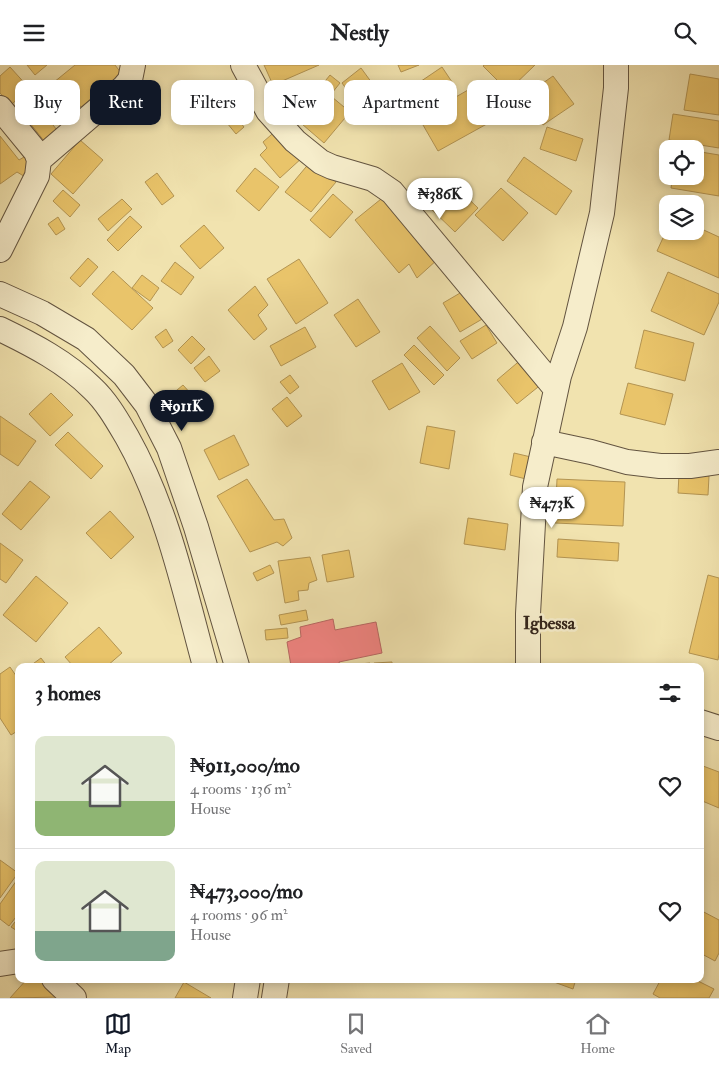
<!DOCTYPE html>
<meta charset="utf-8">
<style>
body{margin:0;font-family:"IM FELL Double Pica",serif;background:#f6f6f6;color:#202124;height:100vh;display:flex;flex-direction:column;font-size:19px;white-space:nowrap}
*{box-sizing:border-box;margin:0}
p{font-size:16px;color:#757577}
.icon{flex:none;width:28px;height:28px;fill:none;stroke:currentColor;stroke-width:2;stroke-linecap:round;stroke-linejoin:round}
.map{position:relative;flex:1;overflow:hidden}
.details{position:absolute;left:15px;top:598px;width:689px;height:320px;display:flex;flex-direction:column;background:#fff;border-radius:10px;box-shadow:0 2px 8px #0003}
.details>*{flex:none}
.hud{position:absolute;left:15px;top:15px;width:690px;height:45px;display:flex;gap:10px}
.controls{position:absolute;left:659px;top:75px;display:grid;gap:10px}
.controls a{display:grid;place-items:center;width:45px;height:45px;border-radius:10px;background:#fff;box-shadow:0 2px 8px #0003;font-size:25px}
.price{position:absolute;translate:-50% -42px;padding:0 11px;border-radius:18px;background:#fff;color:#222;font-size:16px;line-height:32px;filter:drop-shadow(0 1px 2px #0008)}
.price::after{content:'';position:absolute;left:50%;top:30px;width:15px;height:11px;margin-left:-8px;background:inherit;clip-path:polygon(0 0,100% 0,50% 100%)}
.price.on{background:#111827;color:#fff}
ul{padding:0;list-style:none}
li{display:flex;align-items:center;gap:15px;height:125px;padding:0 20px}
li+li{border-top:1px solid #e0e0e0}
li span{display:grid;place-items:center;flex:none;width:140px;height:100px;border-radius:10px;color:#555}
li>.icon{margin-inline-start:auto}
span .icon{width:60px;height:60px;fill:#fffc;stroke-width:1}
li b{font-size:21px}
h2{display:flex;justify-content:space-between;align-items:center;height:60px;padding:0 20px;font-size:21px}
.pill{padding:0 18px;border-radius:10px;background:#fff;box-shadow:0 2px 8px #0003;font-size:18px;line-height:45px}
.pill.on{background:#111827;color:#fff}
header{display:flex;justify-content:space-between;align-items:center;height:65px;padding:0 20px;background:#fff;font-size:22px;font-weight:700}
.tab-bar{display:flex;justify-content:space-around;align-items:center;height:70px;border-top:1px solid #e0e0e0;background:#fff;font-size:14px;color:#757577}
.tab-bar a{display:grid;justify-items:center;gap:2px}
.tab-bar .on{color:#111827}
.map>svg:first-child{display:block}
.homes{fill:#e9c46a;stroke:#b39452}
.health{fill:#f28482;stroke:#b96863}
.lines{fill:none;stroke-linecap:round;stroke-linejoin:round}
.minor-casing{stroke:#635440;stroke-width:26}
.minor{stroke:#f6edcb;stroke-width:24}
.labels{text-anchor:middle;stroke-width:5;stroke-linejoin:round;paint-order:stroke}
.quarter-label{font-size:18px;font-weight:bold;fill:#34251b;stroke:#f6edcb}
</style>
<header><svg class="icon" aria-label="menu" viewBox="0 0 24 24"><path d="M4 6h16M4 12h16M4 18h16"/></svg>Nestly<svg class="icon" aria-label="search" viewBox="0 0 24 24"><circle cx="10" cy="10" r="6"/><path d="M15 15l6 6"/></svg></header>
<div class="map">
<svg width="719" height="933" viewBox="0 0 719 933">
<rect width="100%" height="100%" fill="#f1e3af"/>
<filter id="stains"><feTurbulence type="fractalNoise" baseFrequency=".004" numOctaves="4"/><feColorMatrix values="0 0 0 0 .2 0 0 0 0 .09 0 0 0 0 .02 0 0 0 .5 -.17"/></filter>
<radialGradient id="worn" r=".72"><stop offset=".6" stop-color="#630" stop-opacity="0"/><stop offset="1" stop-color="#630" stop-opacity=".3"/></radialGradient>
<path class="homes" d="M27,0h20l-12,10z
M75,0h40l7,9 -41,33 -12,-15 -10,5 -11,-10z
M264,0h55l-46,20z
M398,0h21l-18,7z
M484,0h51l-27,26 -25,-25z
M10,2l19,21 -18,17 -11,-12v-17z
M442,2l14,21 -36,25 -15,-21z
M361,3l22,30 -19,15 -22,-30z
M690,9l29,5v36l-35,-5z
M330,10l10,8 -8,10 -10,-8z
M553,11l21,28 -31,21 -20,-28z
M475,21l19,34 -56,31 -19,-33z
M320,22l30,25 -26,31 -29,-25z
M48,27l17,22 -12,11 7,9 -11,13 -28,-35z
M673,49l46,7v27l-50,-8z
M235,51l9,11 -8,7 -9,-11z
M547,62l36,12 -7,22 -36,-12z
M279,63l24,29 -23,21 -20,-23 7,-7 -4,-6z
M0,71l19,24 10,-6 -2,24 -10,-6 -17,12z
M80,75l23,20 -30,34 -22,-20z
M695,86l24,4v41l-48,-8 2,-12h22z
M524,92l48,34 -16,24 -49,-34z
M311,96l25,21 -25,30 -26,-20z
M255,103l24,19 -20,24 -23,-20z
M157,108l17,23 -12,9 -17,-23z
M449,115l29,28 -23,24 -29,-28z
M501,123l27,25 -25,28 -28,-26z
M63,125l17,15 -10,12 -17,-16z
M333,129l20,18 -23,26 -20,-18z
M386,130l52,64 -21,19 -8,-14 -10,9 -44,-53z
M122,134l10,10 -24,22 -10,-12z
M130,151l12,11 -24,24 -11,-11z
M58,152l7,12 -9,6 -8,-11z
M204,160l20,23 -24,21 -20,-23z
M695,161l24,11v41l-62,-27 11,-24v4h27z
M88,193l10,9 -18,20 -10,-9z
M299,194l29,44 -32,21 -29,-45z
M175,197l19,15 -13,18 -20,-14z
M113,206l40,37 -21,22 -40,-36z
M668,207l51,22v8l-15,33 -53,-24z
M142,210l17,13 -9,13 -18,-13z
M255,221l13,19 -10,10 9,14 -13,11 -26,-30z
M467,224l17,29 -24,14 -17,-29z
M358,234l22,33 -24,15 -22,-32z
M486,260l11,18 -25,16 -12,-18z
M430,261l30,32 -13,13 -30,-33z
M305,262l11,20 -35,19 -11,-20z
M166,264l7,12 -10,7 -8,-11z
M644,265l50,13 -9,38 -50,-13z
M192,271l13,13 -14,15 -13,-14z
M414,280l30,30 -10,10 -30,-30z
M209,291l11,15 -15,11 -11,-14z
M523,293l20,25 -26,21 -20,-24z
M402,298l18,29 -31,18 -17,-29z
M290,310l9,12 -9,7 -10,-12z
M628,318l45,11 -8,31 -45,-11z
M183,320l9,10 -12,10 -9,-10z
M51,328l22,22 -23,21 -21,-22z
M287,332l15,19 -15,11 -15,-18z
M0,351l36,25 -18,25 -18,-12z
M427,361l28,5 -6,38 -29,-6z
M68,367l35,34 -12,13 -36,-34z
M234,370l15,30 -30,15 -15,-30z
M514,388l17,4 -5,22 -16,-4z
M679,409l30,2 -1,19 -30,-2z
M247,414l27,41 10,-1 8,19 -9,8 -6,-4 -27,10 -33,-56z
M557,414l68,3 -2,44 -68,-3z
M30,416l20,16 -29,33 -19,-16z
M110,446l24,26 -23,22 -25,-26z
M468,453l40,6 -3,26 -41,-6z
M558,474l61,4 -1,18 -61,-4z
M0,478l23,17 -17,23 -6,-4z
M349,485l5,27 -27,5 -5,-27z
M310,492l7,23 -8,3 -1,7 -10,1 1,9 -14,3 -7,-42z
M270,500l4,8 -17,8 -4,-8z
M708,510l11,3v76l-1,6 -29,-7z
M36,511l32,27 -32,39 -33,-27z
M306,545l2,10 -27,5 -2,-10z
M99,562l23,26 -15,13h-34l-8,-9z
M287,563l1,10 -22,2 -1,-10z
M41,593l6,8h-17z
M392,597v4h-17l-1,-3z
M370,598v3h-21v-1z
M10,602l9,13v50l-8,5 -11,-17v-44z
M703,701l16,6v36l-19,-8v-25z
M0,795l18,13 -18,25z
M19,812v36l-10,13 -9,-7v-15z
M700,845l19,10v33l-4,8 -15,-8z
M19,852v15l-8,-5z
M27,914h12l22,18 -51,1z
M555,914h21l-3,10 -19,-7z
M661,914h33l20,10 -5,9h-49l-7,-4z
M184,917l27,16h-36z"/>
<path class="health" d="M333,554l2,11 41,-8 6,31 -43,9 1,4h-49l-4,-24 14,-5 -1,-10z"/>
<g class="lines">
<defs>
<path id="minor" d="M243,0l25,46 27,30 26,21 11,5 41,12 19,13 164,197
M0,43l36,44 3,8 -2,16 -37,74
M39,95l85,-73 6,-7 3,-15
M0,229l42,19 44,26 38,36 23,30 22,43 27,79 41,139
M0,264c33,16 66,33 92,59 15,14 25,32 35,49 40,71 57,152 78,229
M544,377l47,10 36,10 33,4h30l29,-4
M528,601v-52l7,-127 24,-111 16,-49 27,-114 14,-125v-23
M700,657l19,6
M0,899l19,-3
M54,914l20,19
M245,933l3,-19
M274,933l3,-19"/>
</defs>
<use href="#minor" class="minor-casing"/>
<use href="#minor" class="minor"/>
</g>
<g class="labels">
<g class="quarter-label">
<text x="549" y="564">Igbessa</text>
</g>
</g>
<rect width="100%" height="100%" filter="url(#stains)"/>
<rect width="100%" height="100%" fill="url(#worn)"/>
</svg>
<div class="controls">
<a><svg class="icon" aria-label="locate" viewBox="0 0 24 24"><circle cx="12" cy="12" r="6"/><path d="M12 2v4M12 18v4M2 12h4M18 12h4"/></svg></a>
<a><svg class="icon" aria-label="layers" viewBox="0 0 24 24"><path d="M12 4l9 5-9 5-9-5zM3 14l9 5 9-5"/></svg></a>
</div>
<b class="price" style="left:440px;top:155px">₦386K</b>
<b class="price on" style="left:182px;top:367px">₦911K</b>
<b class="price" style="left:552px;top:464px">₦473K</b>
<div class="hud">
<a class="pill">Buy</a>
<a class="pill on">Rent</a>
<a class="pill">Filters</a>
<a class="pill">New</a>
<a class="pill">Apartment</a>
<a class="pill">House</a>
</div>
<section class="details">
<h2>3 homes<svg class="icon" aria-label="filters" viewBox="0 0 24 24"><path d="M4 7h16M4 17h16"/><circle cx="9" cy="7" r="2"/><circle cx="15" cy="17" r="2"/></svg></h2>
<ul>
<li><span style="background:linear-gradient(#dfe7d0 65%,#8fb573 0)"><svg class="icon" aria-label="home" viewBox="0 0 24 24"><path d="M3 11l9-7 9 7M6 9v11h12V9"/></svg></span><div><b>₦911,000/mo</b><p>4 rooms · 136 m²</p><p>House</p></div><svg class="icon" aria-label="heart" viewBox="0 0 24 24"><path d="M12 20l-8-8c-3-5 5-10 8-4 3-6 11-1 8 4z"/></svg></li>
<li><span style="background:linear-gradient(#dfe7d0 70%,#7fa58c 0)"><svg class="icon" aria-label="home" viewBox="0 0 24 24"><path d="M3 11l9-7 9 7M6 9v11h12V9"/></svg></span><div><b>₦473,000/mo</b><p>4 rooms · 96 m²</p><p>House</p></div><svg class="icon" aria-label="heart" viewBox="0 0 24 24"><path d="M12 20l-8-8c-3-5 5-10 8-4 3-6 11-1 8 4z"/></svg></li>
</ul>
</section>
</div>
<nav class="tab-bar">
<a class="on"><svg class="icon" aria-label="map" viewBox="0 0 24 24"><path d="M3 6l6-2 6 2 6-2v14l-6 2-6-2-6 2zM9 4v14M15 6v14"/></svg>Map</a>
<a><svg class="icon" aria-label="saved" viewBox="0 0 24 24"><path d="M7 4h10v16l-5-4-5 4z"/></svg>Saved</a>
<a><svg class="icon" aria-label="home" viewBox="0 0 24 24"><path d="M3 11l9-7 9 7M6 9v11h12V9"/></svg>Home</a>
</nav>
